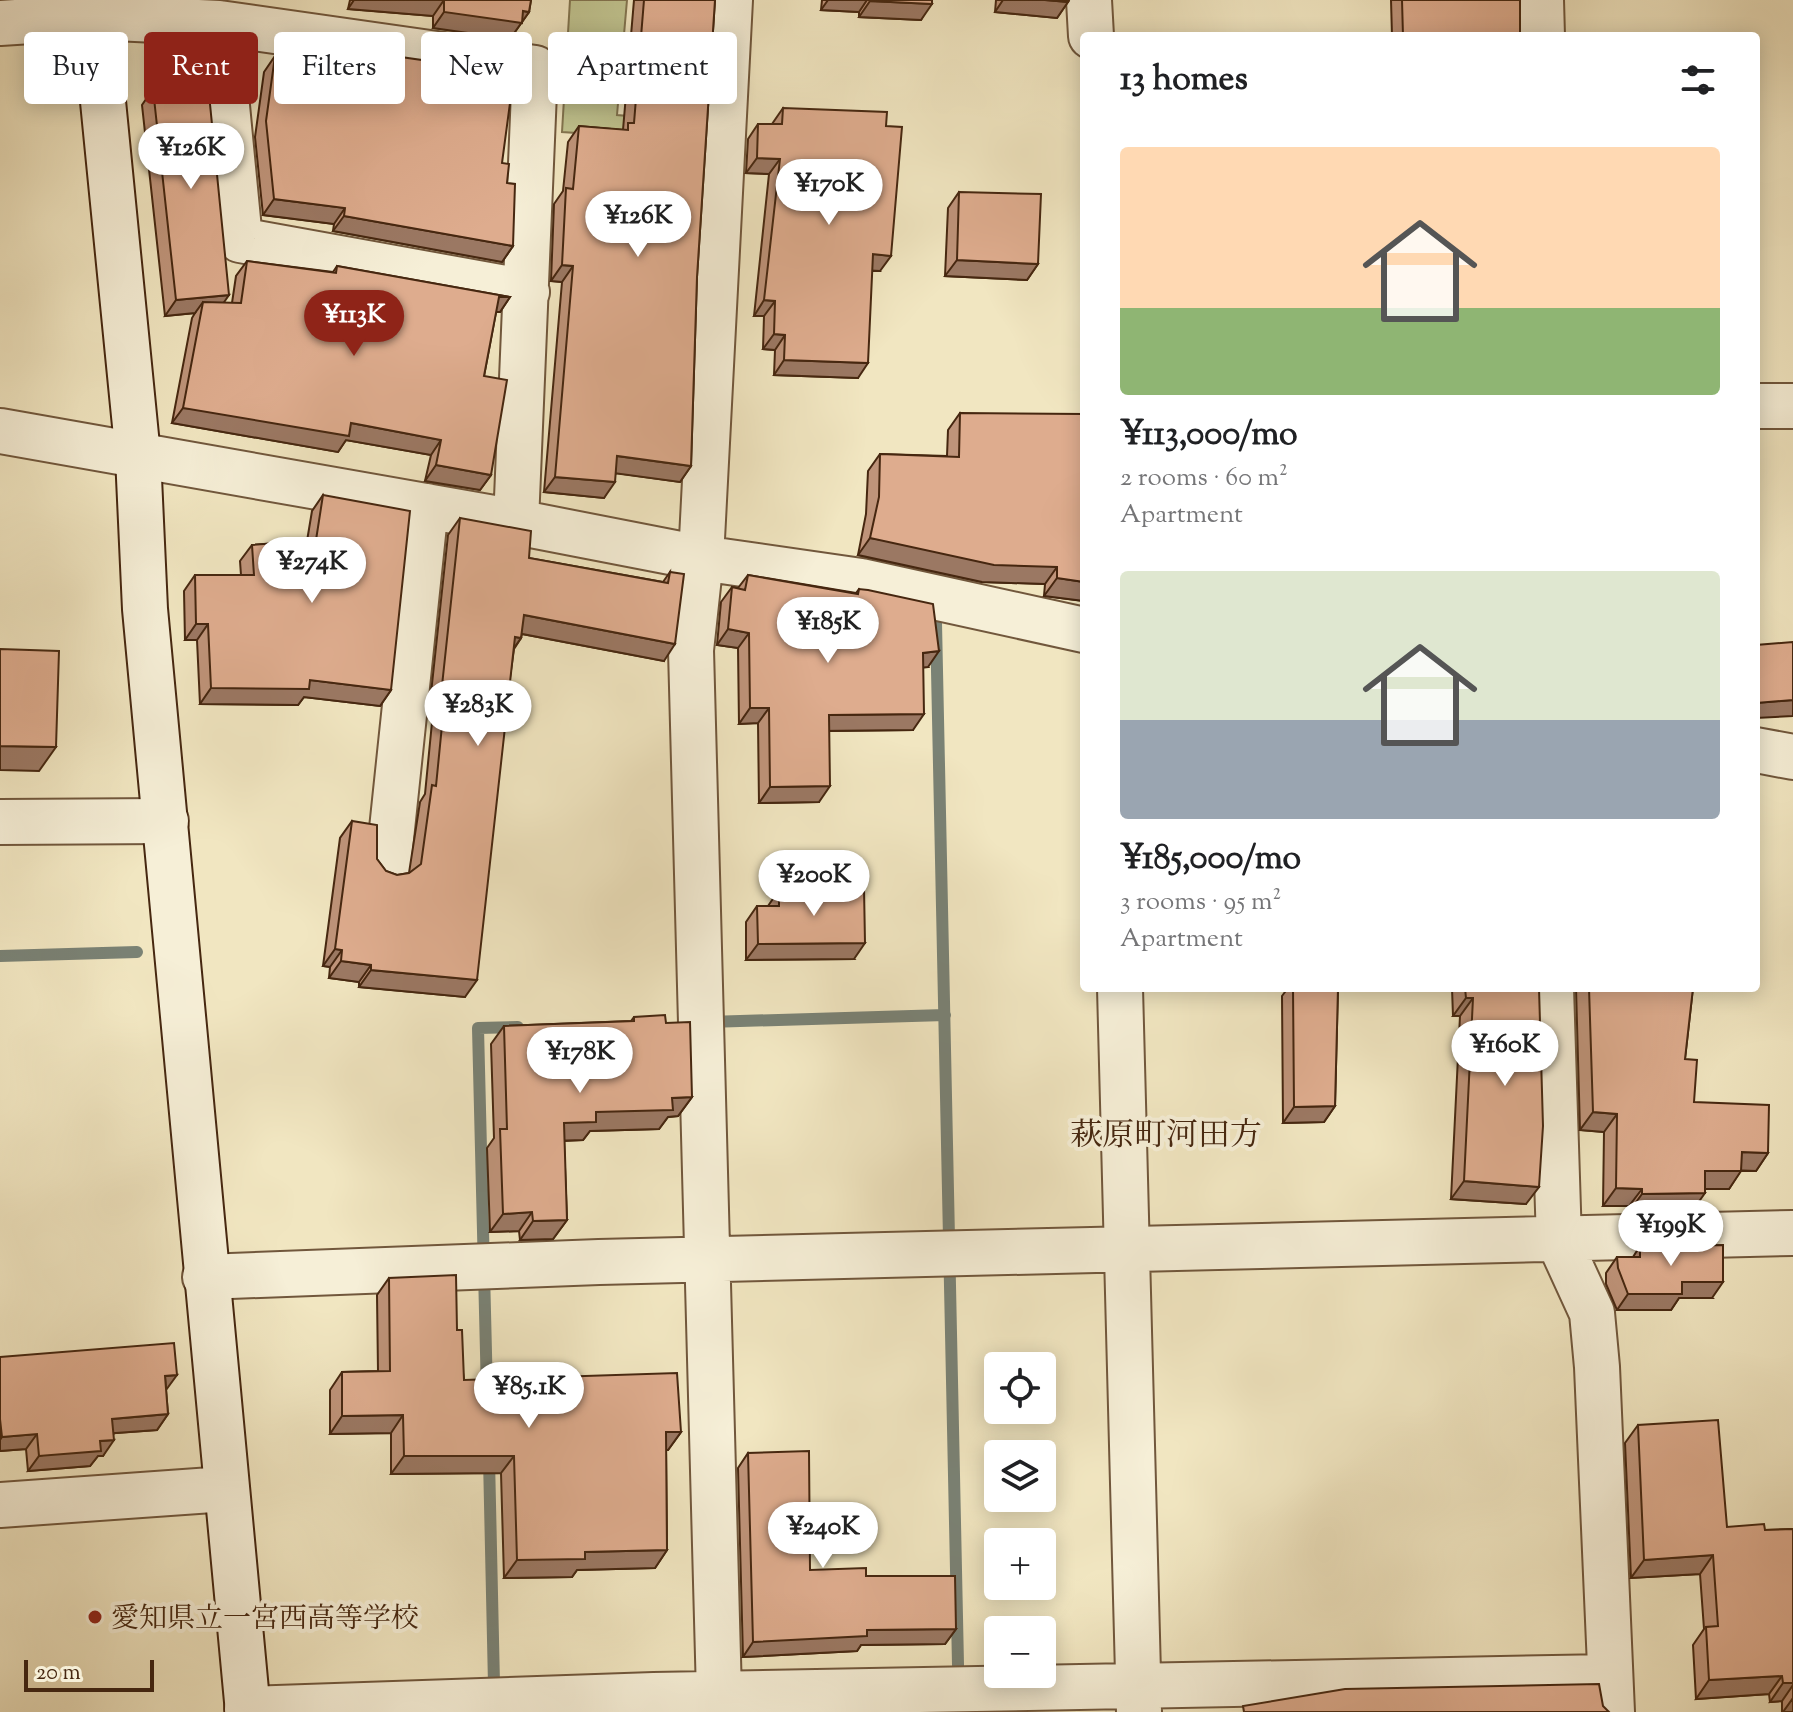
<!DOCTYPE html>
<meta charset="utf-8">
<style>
body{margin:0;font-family:"Sorts Mill Goudy","Noto Serif JP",serif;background:#f6f6f6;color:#202124;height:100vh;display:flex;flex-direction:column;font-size:30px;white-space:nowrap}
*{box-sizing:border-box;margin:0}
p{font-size:26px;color:#757577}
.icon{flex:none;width:44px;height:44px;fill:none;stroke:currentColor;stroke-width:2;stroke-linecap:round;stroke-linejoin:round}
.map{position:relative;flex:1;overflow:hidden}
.panel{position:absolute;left:1080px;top:32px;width:680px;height:960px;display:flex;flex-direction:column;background:#fff;border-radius:8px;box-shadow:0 4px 20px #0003}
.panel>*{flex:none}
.guide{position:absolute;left:24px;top:32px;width:760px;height:72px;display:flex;gap:16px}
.controls{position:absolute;left:984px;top:1352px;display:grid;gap:16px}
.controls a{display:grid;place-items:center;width:72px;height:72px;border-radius:8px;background:#fff;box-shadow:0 4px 20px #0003;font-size:40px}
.scale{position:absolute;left:24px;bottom:20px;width:130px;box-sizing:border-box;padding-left:8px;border:4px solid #462710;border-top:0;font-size:22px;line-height:28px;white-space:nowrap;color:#462710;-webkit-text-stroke:6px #f6efd7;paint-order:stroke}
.price{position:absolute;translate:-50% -68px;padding:0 18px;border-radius:28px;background:#fff;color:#222;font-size:26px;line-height:52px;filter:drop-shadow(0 2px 4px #0008)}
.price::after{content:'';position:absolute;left:50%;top:48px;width:24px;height:18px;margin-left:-12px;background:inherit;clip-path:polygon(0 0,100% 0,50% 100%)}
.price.active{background:#8f2418;color:#fff}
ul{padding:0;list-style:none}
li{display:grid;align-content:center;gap:16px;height:424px;padding:0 40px}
li span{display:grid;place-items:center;height:248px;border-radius:8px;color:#555}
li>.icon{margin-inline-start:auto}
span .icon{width:144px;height:144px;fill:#fffc;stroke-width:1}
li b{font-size:34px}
h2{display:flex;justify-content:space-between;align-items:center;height:96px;padding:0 40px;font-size:34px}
.pill{padding:0 28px;border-radius:8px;background:#fff;box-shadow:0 4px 20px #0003;font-size:28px;line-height:72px}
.pill.active{background:#8f2418;color:#fff}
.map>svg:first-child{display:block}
.green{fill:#c0c38f;stroke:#837550;stroke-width:2}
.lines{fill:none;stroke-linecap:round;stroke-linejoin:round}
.stream{stroke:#7a8275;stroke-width:12}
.street-casing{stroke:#71573c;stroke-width:48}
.secondary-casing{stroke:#462710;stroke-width:48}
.street{stroke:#f6efd7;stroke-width:44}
.secondary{stroke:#f6efd7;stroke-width:44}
.wall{fill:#bf947a;stroke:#462710;stroke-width:2}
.shaded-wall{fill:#9b7863;stroke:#462710;stroke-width:2}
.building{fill:#deac8e;stroke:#462710;stroke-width:2}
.poi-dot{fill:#8f2418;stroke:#f6efd7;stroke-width:3}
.labels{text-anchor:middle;stroke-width:8;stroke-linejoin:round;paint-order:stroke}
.poi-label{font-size:28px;fill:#462710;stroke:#f6efd7;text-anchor:start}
.quarter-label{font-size:32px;fill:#462710;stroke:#f6efd7}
</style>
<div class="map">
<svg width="1793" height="1712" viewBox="0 0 1793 1712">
<rect width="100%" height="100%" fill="#f1e6c1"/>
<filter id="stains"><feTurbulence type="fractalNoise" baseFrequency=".0025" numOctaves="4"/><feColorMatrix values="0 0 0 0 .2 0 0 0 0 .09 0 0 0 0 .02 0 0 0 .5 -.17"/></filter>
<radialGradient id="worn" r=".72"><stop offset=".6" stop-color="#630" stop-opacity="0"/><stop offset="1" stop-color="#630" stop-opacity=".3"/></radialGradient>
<path class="green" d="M570,0h57l-10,115 23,2 -2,20 -76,-5z"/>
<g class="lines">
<path class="stream" d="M936,623l23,1089
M0,956l137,-4
M708,1022l237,-7
M487,1393l-9,-365 40,-1
M489,1459l5,225"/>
<defs>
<path id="street" d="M1089,0l2,36
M1541,0l1,36
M0,23l94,-6 125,6 316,45 -19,454
M219,23l21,217 287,52
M1756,406h37
M0,431l516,91 185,36 160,23 223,49
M1756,750l37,7
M0,822l166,-1
M388,867l38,-361
M1120,988l19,724
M1551,988l8,253 33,72 5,54 15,345
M205,1277l394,-15 1194,-29
M0,1505l226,-16
M719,1694l-28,-1044 10,-92 29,-558
M247,1709l407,-14 956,-18"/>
<path id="secondary" d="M93,0l45,456 7,153 103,1103"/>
</defs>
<use href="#street" class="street-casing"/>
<use href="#secondary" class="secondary-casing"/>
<use href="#street" class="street"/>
<use href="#secondary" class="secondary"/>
</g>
<path class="wall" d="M350,0h181l-2,12 -19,27 -77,-11v-12l-85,-7z
M634,0h81l-18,277 -6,189 -11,16 -64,-9 -12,25 -60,-6 18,-210 -11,-1 3,-77 9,-13 5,-49 11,-16 44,4z
M822,0h110l-11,20 -62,-3v-5l-38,-2z
M996,0h73l-12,18 -62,-6z
M1391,0h129v36h-128z
M285,49l62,8 4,-7 151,113 5,20 6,63 -11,16 -169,-31 1,-7 -71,-9 -8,-78 9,-65 11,-16 4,1z
M153,89l71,214h8l4,-27 11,-15 86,11 4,-6 173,31 -10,15h-4l-12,64 7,99 -11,15 -55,-9 6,-26 -85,-15 -8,12 -166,-29 20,-105 3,-5 -30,3 -23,-211z
M783,108l97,163h-8l-14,107 -84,-3 1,-25 -12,-1 1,-33h-10l15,-142 -23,-1 2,-34 10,-15h14z
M959,192l79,72 -11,16 -82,-4 3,-68z
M960,413l124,188 -40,-5 1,-12 -63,-2 -124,-27 8,-41 2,-43 12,-17 67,2 1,-26z
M323,495l68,195 -11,16 -76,-9 -6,8 -98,-1 -3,-64h-12l-1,-49 11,-16h46l-1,-14 12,-16 55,-4 5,-30z
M460,518l69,40 134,24 7,-10 -6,89 -142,-27 -1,4 -7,11 -49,348 -106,-10v-5l-30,-4 1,-11 -7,-1 17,-128 12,-17 25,38 9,12 11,4 12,-2 11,-71 5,-8 8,-82h-4l19,-177z
M748,575l108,18 3,-4 69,78h-5l-10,63 -84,1 -10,71 -60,1 -1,-80 -19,1 -1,-76 -21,-3 4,-43 11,-15 6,1z
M779,890l75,69 -108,1v-38l11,-16h11z
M1288,988h50l-3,118 -11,16 -41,1 -1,-127z
M1452,988h87l-13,216 -75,-5 9,-183h-7z
M1576,988h117l-8,71 9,43 74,51 -12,18 -15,-1 -12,19h-24l-12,21 -64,2v-6h-26l1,-74 -24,-2z
M634,1017l32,6 26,74 -14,19 -10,1 -9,12 -69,2 -7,9 -19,1 3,79 -14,19 -33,1 -1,-9 -29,1 -3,-84 7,-10 -3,-94 13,-18 127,-5z
M1640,1246l72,52h-33l-8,12h-54l-11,-26v-11l11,-16h16z
M389,1278l68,52 7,50 217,52 -13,18h-2l1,100 -12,18 -78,2 -5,7 -68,1 -3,-105 -110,1v-41l-61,1v-44l12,-18 36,-1 -1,-76z
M0,1357l166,33 2,24 -11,16 -43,3 -11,23h-5l-8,10 -62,5 -2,-22 -26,2z
M1638,1425l89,102 38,3 28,-1v183h-11v-11l-12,1 -1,-8 -73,5 -3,-54 11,-16 -4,-55 -69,4 -6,-135z
M748,1453l62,117 56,6 90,53 -11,15 -84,1 -4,6 -114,6 -5,-189z"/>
<path class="shaded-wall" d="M354,0h90l-11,16 -85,-7z
M828,0h39l-8,12 -38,-2z
M1003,0h42l23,2 -11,16 -62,-6z
M870,1l62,3 -11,16 -62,-3z
M523,11l6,1 -19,27 -77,-11 11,-16z
M757,158l23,1 -11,15 -23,-1z
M274,199l71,9 -11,16 -71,-9z
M344,216l169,30 -11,16 -169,-31z
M873,254l18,2 -11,15 -18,-1z
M957,260l81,4 -11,16 -82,-4z
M562,265l11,1 -11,16 -11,-1z
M229,295l-11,16 -15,-9 -8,11 -30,3 11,-16z
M499,297h11l-10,15h-12z
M764,300l11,1 -11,15h-10z
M774,334l11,1 -10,15 -12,-1z
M784,360l84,3 -10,15 -84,-3z
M183,408l168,15 90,17 -10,15 -85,-15 -8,12 -166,-29z
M617,456l74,10 -11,16 -74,-10z
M436,465l55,10 -11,15 -55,-9z
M555,477l60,5 -11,16 -60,-6z
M870,538l187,29 -12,17 -63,-2 -124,-27z
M1057,578l27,4v19l-40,-5z
M524,615l151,29 -11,17 -152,-29z
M196,624h12l-11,16h-12z
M728,629l21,4 -11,15 -21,-3z
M515,637l6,1 -12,17z
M939,651l-11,16 -16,2 11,-16z
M310,680l81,10 -11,16 -76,-9 -6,8 -98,-1 11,-16z
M441,695h4l-12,17h-4z
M1793,700v16l-37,2v-15z
M750,708h19l-11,15 -19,1z
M924,714l-11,16 -95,1 11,-16z
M0,746l56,1 -17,24 -39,-1z
M830,786l-11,16 -60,1 11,-16z
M865,943l-11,16 -108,1 12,-16z
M335,949l7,1 -12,17 -7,-1z
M341,961l30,4 -12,17 -30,-4z
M371,970l106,10 -12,17 -106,-10z
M1466,998h7l-13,18h-7z
M692,1097l-14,19 -10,1 -9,12 -69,2 -7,9 -33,1 14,-18 32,-11 76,-14z
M1335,1106l-11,16 -41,1 11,-16z
M1593,1112l24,2 -13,18 -24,-2z
M1742,1152l26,1 -12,18 -27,-1z
M1705,1171h36l-12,18h-36z
M1464,1181l75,6 -13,17 -75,-5z
M1616,1188l26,1 -13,17h-26z
M1705,1193l-12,17 -64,2 13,-18z
M532,1212l-13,19 -29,1 13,-18z
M567,1220l-14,19 -33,1 13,-19z
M1682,1282h41l-11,16h-33l-8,12h-54l11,-16z
M177,1375l-11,15 -1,-14z
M168,1414l-11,16 -55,4 10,-15z
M403,1415l-12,18 -61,1 12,-18z
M666,1432h15l-13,18h-14z
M37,1434l-11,15 -26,2v-11l2,-3z
M114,1440l-11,16h-5l-8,10 -62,5 11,-15 61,-15z
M404,1456h110l-13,17 -110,1z
M667,1550l-12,18 -78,2 -5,7 -68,1 13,-18 68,-8z
M1713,1555l-13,19 -69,4 13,-18z
M956,1629l-11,15 -84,1 -4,6 -114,6 10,-15 114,-12z
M1782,1676l-13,18 -73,5 13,-19z
M1783,1683h10v2l-11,16 -12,1z
M1793,1698v14h-10z"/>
<path class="building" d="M444,0h87l-2,12 -6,-1 -1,12 -78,-11z
M644,0h71l-18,277 -6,189 -74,-10 -2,26 -60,-5 18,-211 -11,-1 4,-77 7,1 6,-63 49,4v-7h6z
M870,0h62v4l-62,-3z
M1045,0h24l-1,2z
M1402,0h118v36h-117z
M285,49l65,9 1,-8 163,23 -12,90 7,1 -2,19 8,1 -2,62 -169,-30 1,-8 -71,-9 -8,-78 9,-65 9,2z
M208,84l21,211 -53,5 -23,-211z
M783,108l104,4 -1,14 16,1 -11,129 -18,-2 -5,109 -84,-3 1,-25 -11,-1 1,-33 -11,-1 16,-141 -23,-1 1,-34h24z
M959,192l82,2 -3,70 -81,-4z
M247,261l89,12 1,-7 173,31h-11l-15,79 23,4 -16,95 -55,-10 5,-25 -90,-17 -2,13 -166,-28 20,-106 38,1z
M960,413l124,1v168l-27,-4v-11l-63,-2 -124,-27 9,-41 1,-43 79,3z
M323,495l87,16 -19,179 -81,-10 -1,9 -98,-1 -3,-64h-12l-1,-49h59l-2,-30 64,-5z
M460,518l71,13 -2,27 139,25 2,-11 14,2 -9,70 -151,-29 -3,23 -6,-1 -38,343 -106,-10v-5l-30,-4 1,-11 -7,-1 17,-128 25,4v34l9,12 11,4 12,-2 12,-9 11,-79 4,1 9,-91h-4z
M748,575l110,19 1,-5 9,1 65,14 6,47 -16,2 1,61 -95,1 1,71 -60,1 -1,-79h-19l-1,-75 -21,-4 4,-42 13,3z
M1793,642v58l-37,3v-58z
M0,649l59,2 -3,96 -56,-1z
M864,888l1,55 -107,1 -1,-38h22v-16z
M1293,988h45l-3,118 -41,1z
M1465,988h74l4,138 -4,61 -75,-6 9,-183h-7z
M1589,988h104l-8,71 12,1 -3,42 75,3 -1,48 -26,-1 -1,19h-36v22l-63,1v-5l-26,-1 1,-74 -24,-2z
M665,1015l1,8 24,-1 2,75 -20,1 1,12 -77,2v10l-32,1 3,97 -34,1 -1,-9 -29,2 -3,-85h7l-3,-103 130,-5v-4z
M1723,1245v37h-41v12h-54l-10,-26 -1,-11h23v-11z
M456,1275l1,55h5l2,50 213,-7 4,59h-15l1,118 -82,2v7l-68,1 -3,-104h-110l-1,-41 -61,1v-44l48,-1 -1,-93z
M174,1343l3,32 -12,1 3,38 -56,5 2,21 -14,1 1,10 -62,5 -2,-22 -35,3 -2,-18v-62z
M1718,1420l9,107 37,-3 1,6 28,-1v154h-10l-1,-7 -73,4 -3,-53 12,-1 -5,-71 -69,5 -6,-135z
M809,1451l1,119 56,-2v8h89l1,53 -89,1v6l-114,6 -5,-189z
M1599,1684l4,22 6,6h-365l-1,-6 102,-17z"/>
<circle class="poi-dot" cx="95" cy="1617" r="8"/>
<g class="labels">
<g class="poi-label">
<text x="111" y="1627">愛知県立一宮西高等学校</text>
</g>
<g class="quarter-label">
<text x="1166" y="1145">萩原町河田方</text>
</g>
</g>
<rect width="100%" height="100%" filter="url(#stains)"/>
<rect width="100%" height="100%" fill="url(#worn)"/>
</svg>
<div class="controls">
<a><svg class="icon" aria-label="locate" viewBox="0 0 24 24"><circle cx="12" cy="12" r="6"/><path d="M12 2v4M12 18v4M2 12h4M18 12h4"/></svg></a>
<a><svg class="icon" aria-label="layers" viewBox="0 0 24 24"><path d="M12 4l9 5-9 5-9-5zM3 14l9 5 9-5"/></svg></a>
<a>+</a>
<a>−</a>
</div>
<div class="scale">20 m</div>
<b class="price" style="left:191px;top:191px">¥126K</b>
<b class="price" style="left:829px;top:227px">¥170K</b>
<b class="price" style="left:638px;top:259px">¥126K</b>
<b class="price active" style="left:354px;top:358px">¥113K</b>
<b class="price" style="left:312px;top:605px">¥274K</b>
<b class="price" style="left:828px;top:665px">¥185K</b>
<b class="price" style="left:478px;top:748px">¥283K</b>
<b class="price" style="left:814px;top:918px">¥200K</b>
<b class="price" style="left:1505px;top:1088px">¥160K</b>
<b class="price" style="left:580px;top:1095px">¥178K</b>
<b class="price" style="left:1671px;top:1268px">¥199K</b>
<b class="price" style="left:529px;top:1430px">¥85.1K</b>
<b class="price" style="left:823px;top:1570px">¥240K</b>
<div class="guide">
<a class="pill">Buy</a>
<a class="pill active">Rent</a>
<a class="pill">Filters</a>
<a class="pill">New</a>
<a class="pill">Apartment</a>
</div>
<section class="panel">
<h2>13 homes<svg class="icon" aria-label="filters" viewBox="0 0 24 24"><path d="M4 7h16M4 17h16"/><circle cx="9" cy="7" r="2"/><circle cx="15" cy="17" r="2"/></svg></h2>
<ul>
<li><span style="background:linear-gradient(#ffd9b3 65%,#8fb573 0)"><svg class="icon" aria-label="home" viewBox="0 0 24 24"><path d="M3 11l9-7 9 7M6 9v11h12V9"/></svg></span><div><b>¥113,000/mo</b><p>2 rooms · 60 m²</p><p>Apartment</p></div></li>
<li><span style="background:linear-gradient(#dfe7d0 60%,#9aa5b1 0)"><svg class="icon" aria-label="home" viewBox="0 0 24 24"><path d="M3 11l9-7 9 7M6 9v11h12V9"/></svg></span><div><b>¥185,000/mo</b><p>3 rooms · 95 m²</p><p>Apartment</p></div></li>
</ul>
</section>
</div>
